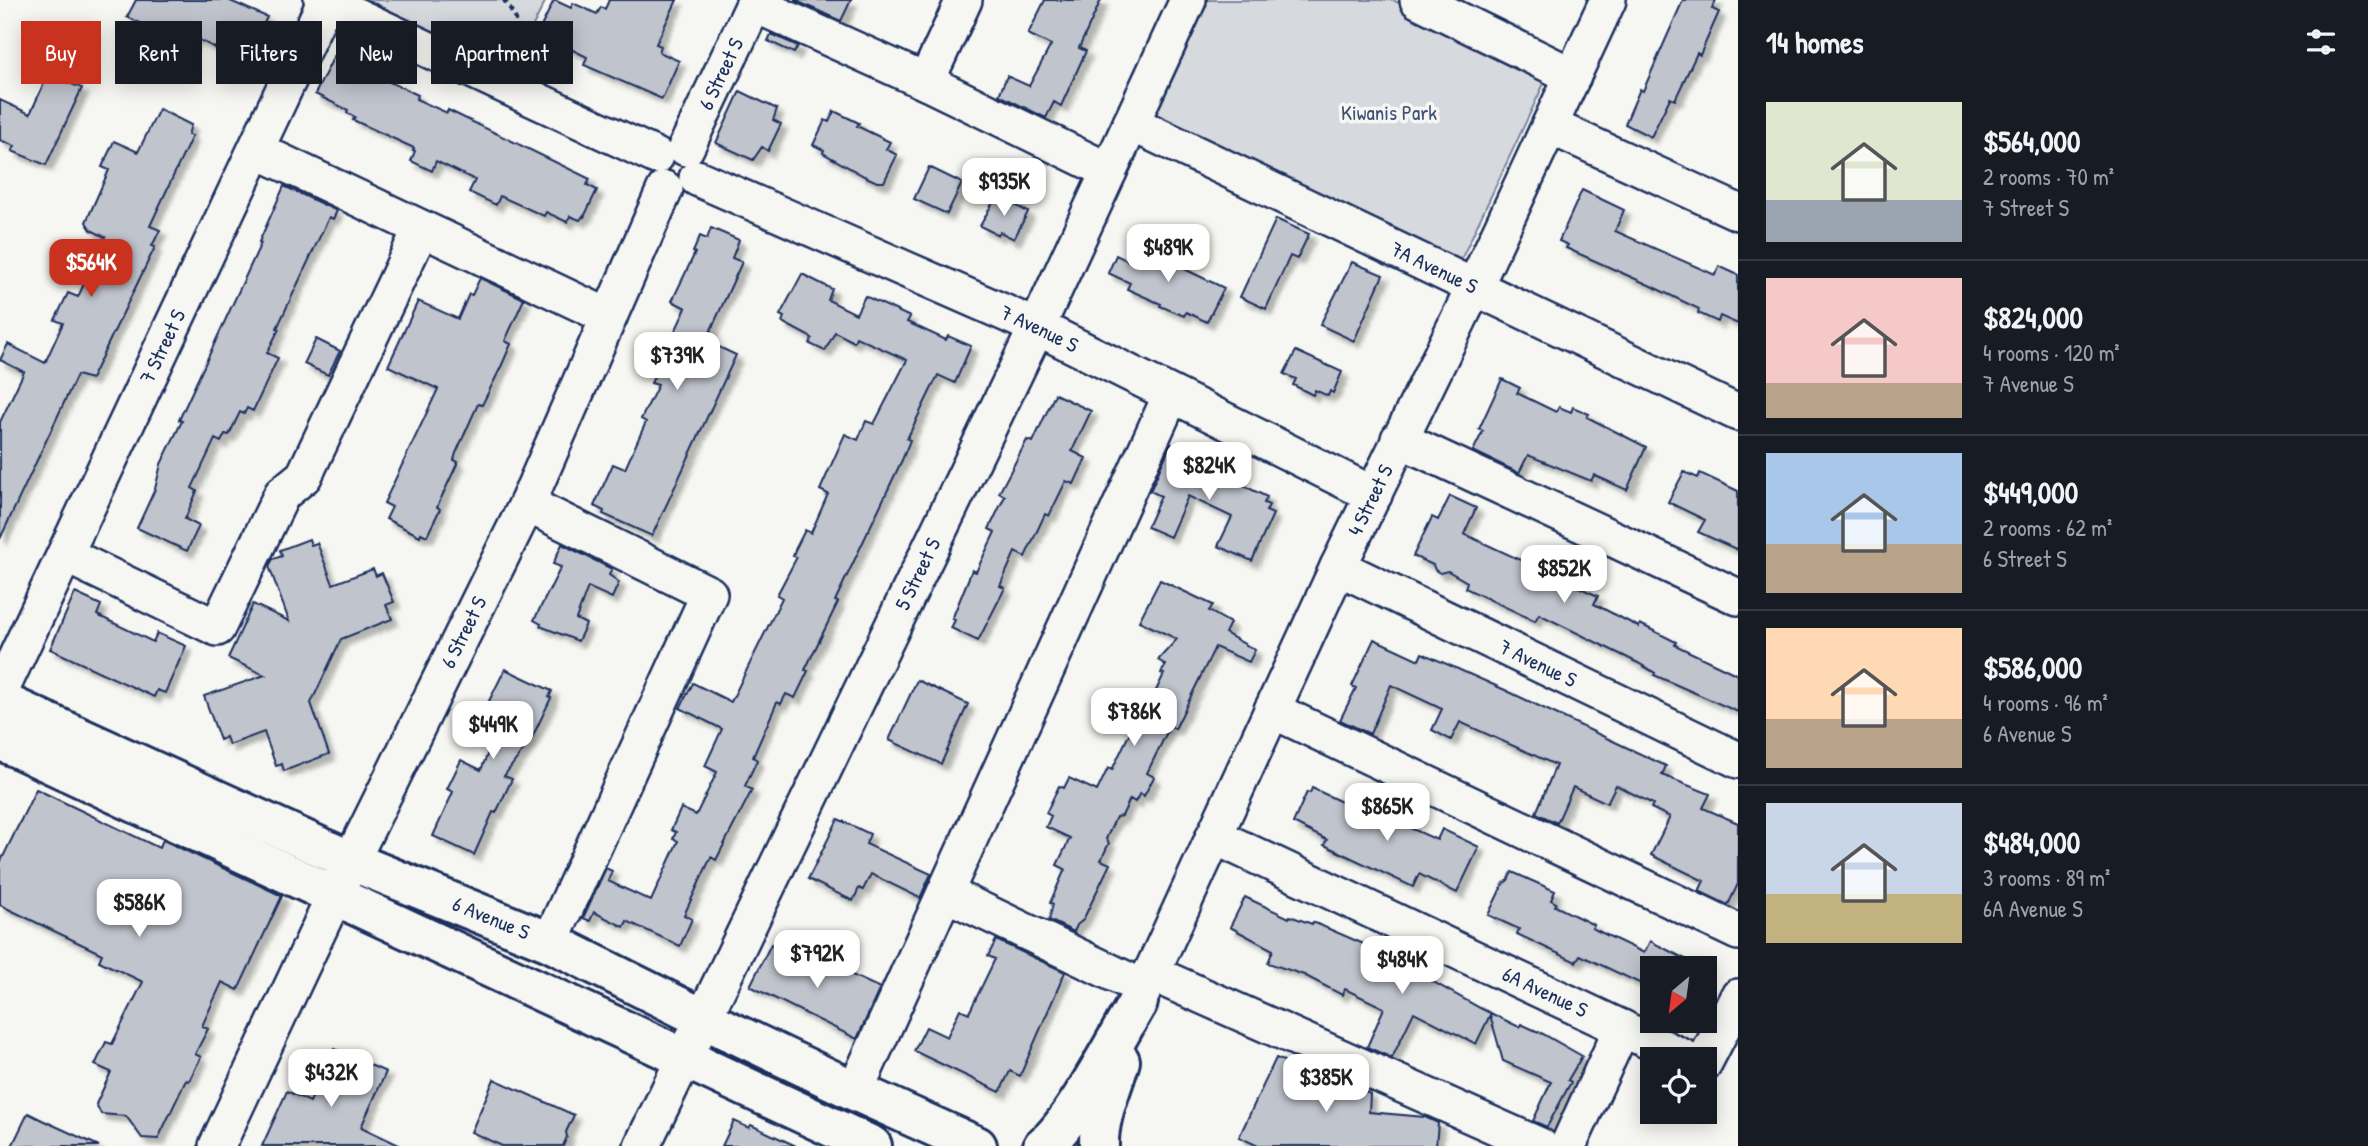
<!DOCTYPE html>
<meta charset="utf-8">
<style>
body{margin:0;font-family:"Patrick Hand",sans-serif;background:#242831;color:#f1f3f6;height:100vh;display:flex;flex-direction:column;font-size:26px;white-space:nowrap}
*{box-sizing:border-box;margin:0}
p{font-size:23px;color:#9ea1a6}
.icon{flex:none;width:38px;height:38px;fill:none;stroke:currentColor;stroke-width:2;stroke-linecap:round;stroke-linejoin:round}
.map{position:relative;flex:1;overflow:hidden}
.side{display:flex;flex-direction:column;background:#171b24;width:630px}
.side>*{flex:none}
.hud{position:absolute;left:21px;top:21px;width:665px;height:63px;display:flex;gap:14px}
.needle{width:46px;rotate:209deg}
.tools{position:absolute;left:1640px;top:956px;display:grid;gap:14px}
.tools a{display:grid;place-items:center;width:77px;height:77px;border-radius:0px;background:#171b24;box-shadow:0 4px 18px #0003;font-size:35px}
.price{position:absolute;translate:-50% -60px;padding:0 16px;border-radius:14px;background:#fff;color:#222;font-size:23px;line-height:46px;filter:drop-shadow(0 2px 4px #0008)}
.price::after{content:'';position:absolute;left:50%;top:42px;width:21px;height:16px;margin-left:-10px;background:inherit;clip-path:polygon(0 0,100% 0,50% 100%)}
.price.active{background:#c8321e;color:#fff}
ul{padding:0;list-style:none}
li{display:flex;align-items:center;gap:21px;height:175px;padding:0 28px}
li+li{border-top:2px solid #363941}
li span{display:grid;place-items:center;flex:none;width:196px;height:140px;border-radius:0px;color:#555}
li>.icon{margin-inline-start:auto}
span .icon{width:84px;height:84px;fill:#fffc;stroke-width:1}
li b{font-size:30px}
h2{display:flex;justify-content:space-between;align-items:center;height:84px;padding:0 28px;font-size:30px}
.chip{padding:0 24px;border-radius:0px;background:#171b24;box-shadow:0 4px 18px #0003;font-size:24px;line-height:63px}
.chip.active{background:#c8321e;color:#fff}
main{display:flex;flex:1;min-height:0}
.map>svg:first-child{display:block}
.green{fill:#d6d9dd;stroke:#78849e;stroke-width:2}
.building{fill:#c0c4cd;stroke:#1b2f5e;stroke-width:2;filter:url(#shadow)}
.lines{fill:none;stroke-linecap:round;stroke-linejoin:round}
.minor-casing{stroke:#1b2f5e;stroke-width:40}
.major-casing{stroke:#1b2f5e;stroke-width:44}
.highway-casing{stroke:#1b2f5e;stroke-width:44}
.path{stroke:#1b2f5e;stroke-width:4.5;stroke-dasharray:5 5;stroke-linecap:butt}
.minor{stroke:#f6f6f2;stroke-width:35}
.major{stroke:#f6f6f2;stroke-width:38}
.highway{stroke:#f6f6f2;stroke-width:38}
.labels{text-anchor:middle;stroke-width:7;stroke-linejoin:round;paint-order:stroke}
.street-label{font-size:21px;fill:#1b2f5e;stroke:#f6f6f2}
.park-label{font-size:21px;fill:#405177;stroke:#f6f6f2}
</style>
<main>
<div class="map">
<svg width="1738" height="1146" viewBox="0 0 1738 1146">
<defs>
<filter id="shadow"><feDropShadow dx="6" dy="6" stdDeviation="2" flood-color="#0004"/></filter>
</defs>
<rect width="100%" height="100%" fill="#f6f6f2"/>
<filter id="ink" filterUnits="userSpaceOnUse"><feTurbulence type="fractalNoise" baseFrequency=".0143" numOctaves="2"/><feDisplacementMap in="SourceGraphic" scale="14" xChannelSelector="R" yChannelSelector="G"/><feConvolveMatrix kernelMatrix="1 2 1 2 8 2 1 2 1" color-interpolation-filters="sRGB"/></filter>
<g filter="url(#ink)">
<path class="green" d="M368,0h178l-36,71z
M1198,0h195l155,75 -88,187 -313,-150z"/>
<path class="building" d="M136,0h92l39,17 -23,49 -20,-10 1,-3 -31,-16 -7,15 -25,-12 3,-5 -38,-18z
M554,0l17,8 2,-5 24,11 4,-7 4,2 4,-9h68l-21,44 5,2 -2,6 20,9 -17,38 -78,-34 3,-8 -49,-24z
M794,0h57l-10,21z
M1045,0h56l-22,48 7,3 -25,55 -7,-4 -8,16 -47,-23 8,-19 22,10 22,-41 -23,-11z
M1683,0h33l-4,9 7,3 -19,43 -3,-2 -22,47 -5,-2 -19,39 -26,-13 15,-35 3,2z
M771,34l27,12 -4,7 -26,-12z
M334,56l84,39 -2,4 31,14 1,-3 142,69 -3,6 10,5 -13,27 -1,-1 -3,4 -10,-4 -3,6 -21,-10 -2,4 -44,-20 -4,9 -27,-13 6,-12 -39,-19 -4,10 -21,-10 4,-10 -2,-1 1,-2 -61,-28 2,-3 -8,-4 1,-3 -33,-16z
M48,75l34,13 -36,77 -34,-14 3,-5 -15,-6v-40l30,14z
M740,91l37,18 -4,11 8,4 -13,27 -6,-4 -9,13 -37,-17z
M159,109l32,16 -3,10 4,1 -42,90 10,4 -8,16 3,1 -64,132 -14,-4 -77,164v-117l24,-50 -24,-12 8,-16 37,19 18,-40 -8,-3 13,-27 10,4 10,-22 4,1 15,-32 -5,-2 3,-5 -14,-7 -5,-8 23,-52 -7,-3 12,-26 24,11z
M834,111l25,12 -2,3 33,16 -4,7 11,6 -13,27h-7l-13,-6 -41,-23 1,-3 -11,-5 12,-25 4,2z
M929,167l33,16 -15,31 -33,-15z
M284,186l53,25 -4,8 -4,-2 -52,111 2,1 -12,24 11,5 -25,53 -6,-3 -3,6 -4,-2 -11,23 -4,-1 -4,8 -6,-3 -23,49 5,3 -12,28 14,7 -12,25 -50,-23 18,-39 6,-25 21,-43 -3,-1 82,-177 -2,-1z
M1582,190l42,20 -9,21 100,44 4,-9 19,9v49l-18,-8 -2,6 -20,-9 1,-4 -50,-24 -83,-37 2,-3 -9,-4z
M997,195l31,17 -14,27 -14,-7 -2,3 -18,-9z
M1276,219l33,15 -12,25 -7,-3 -24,53 -26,-12z
M711,228l28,12 -7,18 10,4 -36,79 30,14 -84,181 -49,-22 1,-3 -10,-5 19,-42 12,5 21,-47 -5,-3 17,-34 -7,-2 35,-75 -14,-7 23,-48 -2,-1 7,-16 7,3z
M1137,246l87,42 -17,34 -21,-10 -2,4 -24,-10 1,-2 -34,-15 3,-6 -22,-10 8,-18 14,7z
M1352,262l31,13 -29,66 -34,-16z
M802,274l30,15 -4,11 28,14 9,-18 45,21 -3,5 39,18 2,-4 23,10 -16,37 -17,-8 -31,64 3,1 -8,20 -67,141 3,1 -33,68 3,1 -13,27 -9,-4 -5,10 -4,-2 -24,55 4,3 -12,26 7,4 -36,70 -5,-3 -27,58 8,4 -12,27 -53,-25 -3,6 -30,-15 -4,9 -7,-3 23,-50 6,3 -4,10 43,20 27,-60 -5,-2 3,-7 -5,-2 10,-22 15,7 21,-43 -12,-6 17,-37 -42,-21 13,-25 38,19 51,-104 -5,-3 20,-38 -4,-1 2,-6 10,-20 6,3 17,-39 -8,-4 25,-56 13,6 8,-19 8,3 33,-64 -51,-23 -2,5 -19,-10 -10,19 -15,-7 2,-6 -30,-16 2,-5 -4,-2z
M480,278l44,21 -19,42 6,3 -10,23 -19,38 -4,-1 -22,49 -2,7 4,2 -21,45 3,2 -13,27 -6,-3 -1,3 -34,-17 6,-12 -8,-4 54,-114 -50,-23 30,-65 40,18 11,-25 3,1z
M316,339l24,12 -12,24 -24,-11z
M1296,351l46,21 -9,21 -3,-2 -2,5 -13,-6 -2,5 -20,-10 3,-6 -12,-5z
M1502,379l18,9 -3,5 39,19 3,-5 12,5 2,-5 16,7 -2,3 59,30 -19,43 -33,-15 -3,6 -63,-26 -9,18 -46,-22 10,-20 -4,-2z
M1055,394l36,17 -19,40 14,7 -12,26 -8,-3 -17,35 -4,-2 -20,43 -10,-5 -15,34 5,2 -27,53 -27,-13 4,-8 -3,-1 20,-49 4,2 19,-40 -6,-3 16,-33 -6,-3 28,-53 6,2z
M1171,444l18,9 -2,5 80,39 -3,6 5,2 -3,6 7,3 -21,47 -34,-15 14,-29 -44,-21 -18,41 -23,-10 14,-31 -11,-5z
M1684,472l14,6 2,-5 38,18v59l-40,-18 7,-12 -37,-18z
M1450,496l26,12 -12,26 134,62 -4,8 45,23 1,-3 36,18 -1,3 63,30v37l-84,-37 1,-2 -17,-10 -99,-49 -4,7 -70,-33 2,-6 -19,-11 -8,2 -5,-3 -2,-5 -20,-9 19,-39 6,3z
M309,539l2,6 6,-2 16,41 40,-15 3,7 6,-3 12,29 -8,3 6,14 -51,20 -30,64 18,51 -45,17 -2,-7 -6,2 -12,-34 -35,13 -3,-8 -6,3 -16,-44 61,-21 -37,-17 25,-54 36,17 -20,-55 4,-7 9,-3 -2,-6z
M562,544l50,25 -3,6 10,7 -7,16 -24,-11 -12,32 10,5 -8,17 -38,-15 1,-2 -7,-4 27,-53 -8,-3z
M1160,580l53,25 -4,6 21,12 -5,10 30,17 -6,12 -34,-15 -40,82 -5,-3 -23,47 7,4 -10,19 -4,-3 -5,9 -5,-3 -8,17 -6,1 -10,22 3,4 -8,17 9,4 -27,56 -6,5 -3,7 -25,-12 4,-16 -3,-1 15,-34 -8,-4 13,-27 -24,-11 5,-11 -5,-3 13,-27 5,2 5,-10 28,13 11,-23 4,2 22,-46 5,2 25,-52 -3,-1 5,-8 -8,-5 19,-21 -38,-18z
M75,593l26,12 -4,10 56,27 4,-9 29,13 -21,47 -8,-3 -3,7 -104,-48z
M1374,639l45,21 3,-7 83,37 161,76 -4,9 48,19 -7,14 35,15v61l-10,21 -29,-14 5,-10 -53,-26 19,-38 -19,-9 2,-4 -37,-19 -9,18 -34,-16 -16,36 -21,-10 20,-48 -96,-43 -9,18 -19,-10 10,-21 -51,-24 -21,49 -30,-14 16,-32 -4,-2z
M505,669l47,22 -3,6 2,1 -20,42 -27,36 8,3 -16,34 -3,-1 -19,43 -41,-19 20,-44 -6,-3 14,-29 20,10 14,-35 -14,-7 1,-3 -4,-2z
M917,680l51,24 -27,60 -52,-24z
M1312,788l61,29 2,-5 62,28 5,-11 37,18 -22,46 -38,-19 -6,13 -89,-42 3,-5 -34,-17 14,-31 3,1z
M36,789l123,59 4,-8 119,56 -44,94 -16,-8 -20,44 6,3 -13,25 6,3 -12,24 -3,-1 -28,59 -16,-1 -16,-22 -25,-2 -5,-10 15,-32 -16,-7 11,-23 6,2 31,-62 -44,-21 3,-7 -102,-49v-42z
M838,819l32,15 -4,10 65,30 -11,24 -49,-24 -8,16 -4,-2 -6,13 -45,-22z
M1512,872l43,19 -4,9 5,3 -1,3 39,19 -2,3 52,25 6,-12 53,27h-51v21l-72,-34 -4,7 -59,-28 2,-5 -31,-14 15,-31 5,-4z
M1245,897l44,21 1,-2 22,8 1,-2 83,36v3l84,47 39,19 2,-3 22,10 39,22 -14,24 3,2 -24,45 -14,-6 18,-39 -48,-21 -13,-46 -14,29 -62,-32 -22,46 -25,-11 17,-39 -39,-19 -3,6 -38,-20 -36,-12 5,-13 -43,-23z
M996,940l69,32 -45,104 -10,-5 -10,21 -86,-41 12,-24 21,10 13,-28 9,4 26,-54 -7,-3z
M771,944l31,15 3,-6 75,35 -23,51 -107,-53z
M334,1049l52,23 -25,55 40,19h-139l25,-55 23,11z
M1276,1058l15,6 2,-6 77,36 -1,18 56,5 13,6 -2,23h-178l-19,-9z
M494,1079l80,36 -8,17 1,5 -4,9h-61l-31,-14z
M28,1113l14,7 57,26h-87z
M734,1121l15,7 2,-3 45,21h-74z"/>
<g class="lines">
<defs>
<g id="minor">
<path d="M322,0l334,156"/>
<path d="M1418,0l155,76"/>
<path d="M754,4l172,78 183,89"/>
<path d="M926,82l38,-82"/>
<path id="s1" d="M1131,123l607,290"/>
<path d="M1550,126l188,86"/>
<path id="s2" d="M686,148l70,-148"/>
<path d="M256,150l353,167"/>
<path id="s3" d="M697,178l340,149 337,168"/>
<path d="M1399,439l339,158"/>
<path d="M527,504l182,90 -159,348"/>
<path d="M66,555l151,73 65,-134 22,-18 117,-247"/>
<path id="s4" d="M1338,567l400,193"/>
<path id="s5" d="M0,692l326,-692"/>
<path d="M1272,710l466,222"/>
<path id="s6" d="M1214,836l473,223"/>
<path d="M945,893l199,95"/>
<path d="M1151,973l389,173"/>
<path id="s7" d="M1138,1002l200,-435 136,-279 134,-288"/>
<path d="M1704,1063l34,-66"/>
<path d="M855,1091l316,-696"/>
<path id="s8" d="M217,1146l134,-285 176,-357 138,-315"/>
<path id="s9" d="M642,1146l395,-819 151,-327"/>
<path d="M1568,1146l54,-118"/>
</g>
<g id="major">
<path id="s10" d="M0,701l351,160 199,81 154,77"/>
<path d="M0,740l684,318"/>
</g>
<path id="highway" d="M704,1019l151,72 122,55
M684,1058l188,88
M1043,1146c28,-19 75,-111 95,-144
M1099,1146c-1,-29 13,-57 21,-85"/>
</defs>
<use href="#minor" class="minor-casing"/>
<use href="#major" class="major-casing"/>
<use href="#highway" class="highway-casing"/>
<path class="path" d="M504,0c13,18 23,41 21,64"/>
<use href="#minor" class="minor"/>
<use href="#major" class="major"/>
<use href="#highway" class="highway"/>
</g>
</g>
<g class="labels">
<g class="street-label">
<text dy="7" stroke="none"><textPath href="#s2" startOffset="82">6 Street S</textPath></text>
<text dy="7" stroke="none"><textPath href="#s1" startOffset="336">7A Avenue S</textPath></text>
<text dy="7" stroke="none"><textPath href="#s3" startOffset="374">7 Avenue S</textPath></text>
<text dy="7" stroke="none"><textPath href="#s5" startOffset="382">7 Street S</textPath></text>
<text dy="7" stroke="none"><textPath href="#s7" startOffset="553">4 Street S</textPath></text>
<text dy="7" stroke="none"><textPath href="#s9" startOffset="635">5 Street S</textPath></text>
<text dy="7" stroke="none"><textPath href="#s8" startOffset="570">6 Street S</textPath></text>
<text dy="7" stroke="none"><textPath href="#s4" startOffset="222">7 Avenue S</textPath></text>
<text dy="7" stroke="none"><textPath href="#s10" startOffset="537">6 Avenue S</textPath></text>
<text dy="7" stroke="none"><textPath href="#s6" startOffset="366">6A Avenue S</textPath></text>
</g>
<g class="park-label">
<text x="1389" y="120">Kiwanis Park</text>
</g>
</g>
</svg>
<div class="tools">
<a><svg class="needle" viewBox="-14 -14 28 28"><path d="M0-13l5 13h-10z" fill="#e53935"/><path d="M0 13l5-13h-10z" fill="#9ea1a6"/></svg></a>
<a><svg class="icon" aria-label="locate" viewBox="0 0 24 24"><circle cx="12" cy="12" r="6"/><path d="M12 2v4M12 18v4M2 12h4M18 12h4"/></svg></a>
</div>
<b class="price" style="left:1004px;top:218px">$935K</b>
<b class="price" style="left:1168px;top:284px">$489K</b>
<b class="price active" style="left:91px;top:299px">$564K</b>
<b class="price" style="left:677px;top:392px">$739K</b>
<b class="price" style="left:1209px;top:502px">$824K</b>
<b class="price" style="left:1564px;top:605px">$852K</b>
<b class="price" style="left:1134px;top:748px">$786K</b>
<b class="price" style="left:493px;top:761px">$449K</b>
<b class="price" style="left:1387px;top:843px">$865K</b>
<b class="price" style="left:139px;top:939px">$586K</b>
<b class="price" style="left:817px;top:990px">$792K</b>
<b class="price" style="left:1402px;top:996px">$484K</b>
<b class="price" style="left:331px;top:1109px">$432K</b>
<b class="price" style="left:1326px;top:1114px">$385K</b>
<div class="hud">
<a class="chip active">Buy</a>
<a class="chip">Rent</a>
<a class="chip">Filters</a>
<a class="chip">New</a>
<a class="chip">Apartment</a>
</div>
</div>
<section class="side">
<h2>14 homes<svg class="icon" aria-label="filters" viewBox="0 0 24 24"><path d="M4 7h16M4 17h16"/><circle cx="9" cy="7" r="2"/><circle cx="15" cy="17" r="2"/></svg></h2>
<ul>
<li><span style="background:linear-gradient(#dfe7d0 70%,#9aa5b1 0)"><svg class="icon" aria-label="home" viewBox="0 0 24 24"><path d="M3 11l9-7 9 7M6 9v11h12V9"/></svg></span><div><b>$564,000</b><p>2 rooms · 70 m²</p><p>7 Street S</p></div></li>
<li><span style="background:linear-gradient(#f6c9c9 75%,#b9a48a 0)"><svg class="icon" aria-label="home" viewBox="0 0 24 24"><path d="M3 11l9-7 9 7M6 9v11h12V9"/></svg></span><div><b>$824,000</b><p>4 rooms · 120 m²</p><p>7 Avenue S</p></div></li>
<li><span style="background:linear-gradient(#a9c7e8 65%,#b9a48a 0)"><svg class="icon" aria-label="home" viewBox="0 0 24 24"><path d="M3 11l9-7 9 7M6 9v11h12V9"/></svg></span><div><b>$449,000</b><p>2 rooms · 62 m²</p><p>6 Street S</p></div></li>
<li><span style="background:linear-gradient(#ffd9b3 65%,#b9a48a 0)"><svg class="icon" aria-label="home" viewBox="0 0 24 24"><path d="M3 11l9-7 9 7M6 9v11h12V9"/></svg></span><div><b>$586,000</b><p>4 rooms · 96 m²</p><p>6 Avenue S</p></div></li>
<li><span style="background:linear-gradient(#c9d6e8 65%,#c2b280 0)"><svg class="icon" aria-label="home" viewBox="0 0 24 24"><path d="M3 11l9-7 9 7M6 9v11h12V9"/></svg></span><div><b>$484,000</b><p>3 rooms · 89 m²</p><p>6A Avenue S</p></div></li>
</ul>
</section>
</main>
